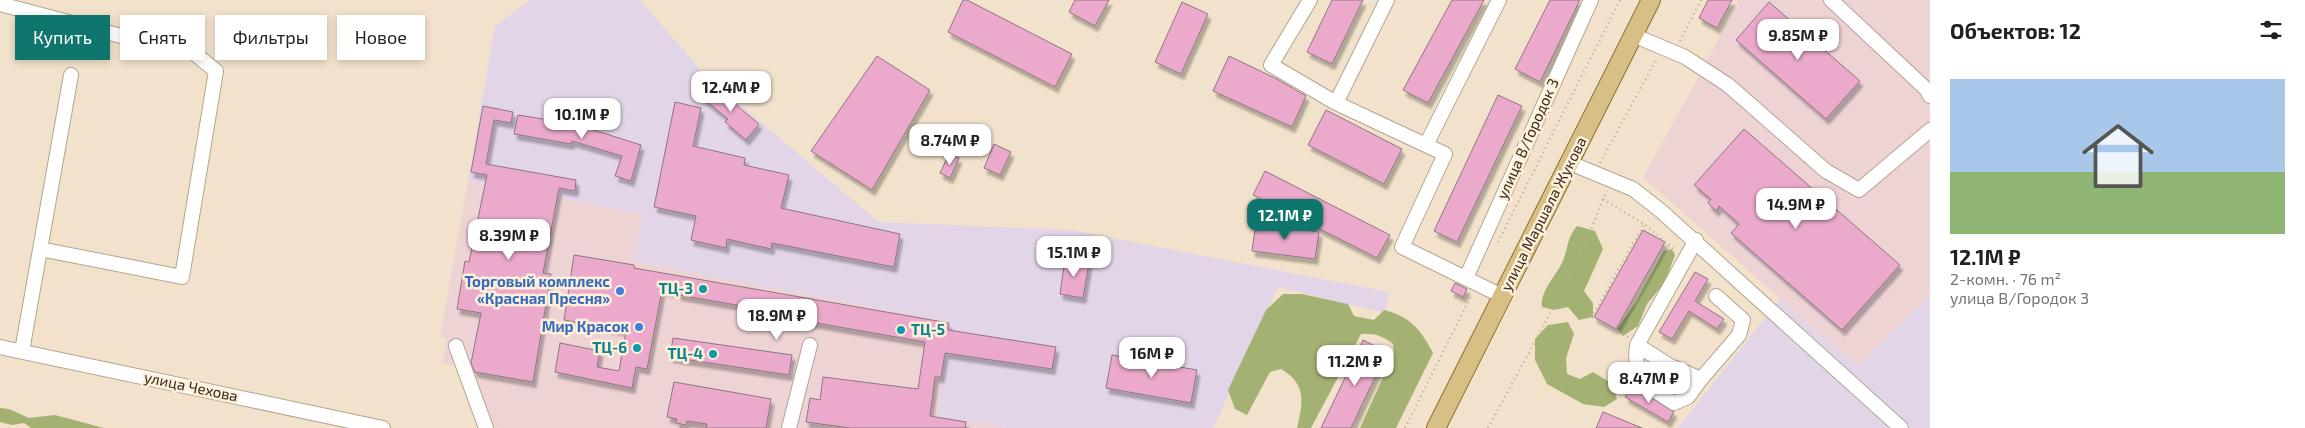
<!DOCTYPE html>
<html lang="ru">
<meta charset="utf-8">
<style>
body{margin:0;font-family:"Exo 2",sans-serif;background:#f6f6f6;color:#202124;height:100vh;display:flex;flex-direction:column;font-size:19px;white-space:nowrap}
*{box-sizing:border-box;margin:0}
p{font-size:16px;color:#757577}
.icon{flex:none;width:28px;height:28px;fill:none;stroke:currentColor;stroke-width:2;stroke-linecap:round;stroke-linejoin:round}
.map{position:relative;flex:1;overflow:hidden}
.sheet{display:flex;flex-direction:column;background:#fff;width:375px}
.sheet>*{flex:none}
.hud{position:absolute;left:15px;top:15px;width:475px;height:45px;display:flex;gap:10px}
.price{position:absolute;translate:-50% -42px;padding:0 11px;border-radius:10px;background:#fff;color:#222;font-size:16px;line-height:32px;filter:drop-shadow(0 1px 2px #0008)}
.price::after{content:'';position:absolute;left:50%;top:30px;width:15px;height:11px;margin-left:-8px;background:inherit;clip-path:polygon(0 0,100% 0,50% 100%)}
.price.on{background:#0f766e;color:#fff}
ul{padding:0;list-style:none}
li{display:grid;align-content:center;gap:10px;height:265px;padding:0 20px}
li+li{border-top:1px solid #e0e0e0}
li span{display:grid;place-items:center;height:155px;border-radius:0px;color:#555}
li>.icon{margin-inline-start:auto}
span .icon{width:90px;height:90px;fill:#fffc;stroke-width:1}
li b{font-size:21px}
h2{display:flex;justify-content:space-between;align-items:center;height:60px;padding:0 20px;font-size:21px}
.tag{padding:0 18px;border-radius:0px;background:#fff;box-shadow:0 2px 8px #0003;font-size:18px;line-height:45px}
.tag.on{background:#0f766e;color:#fff}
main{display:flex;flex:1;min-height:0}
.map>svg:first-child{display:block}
.commercial{fill:#eed3d4}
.industrial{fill:#e2d5e8}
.forest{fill:#a3b272}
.building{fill:#ebaacc;stroke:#8e7582;filter:url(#shadow)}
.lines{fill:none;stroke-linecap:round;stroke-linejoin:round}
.minor-casing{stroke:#b4a58f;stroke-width:16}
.major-casing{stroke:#8b712e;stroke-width:20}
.path{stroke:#b7ab98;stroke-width:2.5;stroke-dasharray:1 4;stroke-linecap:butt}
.minor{stroke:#fff;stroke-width:14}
.major{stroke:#d7c086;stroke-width:18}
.culture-dot{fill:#0f9aa8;stroke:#ffefd8;stroke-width:2}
.shop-dot{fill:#3f7fe0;stroke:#ffefd8;stroke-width:2}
.labels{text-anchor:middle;stroke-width:5;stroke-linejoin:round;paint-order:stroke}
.street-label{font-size:15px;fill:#312b22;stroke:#ffefd8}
.shop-label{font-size:15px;font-weight:bold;fill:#366cbe;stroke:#ffefd8;text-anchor:end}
.culture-label{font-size:15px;font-weight:bold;fill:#0d838f;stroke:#ffefd8;text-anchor:end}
</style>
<main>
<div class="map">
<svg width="1930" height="428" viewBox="0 0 1930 428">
<defs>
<filter id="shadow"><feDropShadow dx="3" dy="5.5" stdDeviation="1" flood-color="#0004"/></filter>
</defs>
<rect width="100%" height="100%" fill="#f2e2cb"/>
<path class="commercial" d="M1738,0h192v295l-72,73 -215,-191 60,-108z
M468,181l175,33 -10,47 318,61 -14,95 71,11h-506l-11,-2 -22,-57 -27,-6 5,-24 -7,-2z"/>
<path class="industrial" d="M530,0h110l66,76 173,146 193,8 317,62 -4,21 -107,-26 -65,141h-205l-71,-11 13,-95 -317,-61 9,-47 -174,-33 27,-155z
M1930,295v133h-252l102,-129 78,68z"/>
<path class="forest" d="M1577,226l18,5 8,18 -19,42 9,12v14l-14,3 -11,-13 -14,3 -12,-3c-2,-18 16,-32 22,-49 5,-14 3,-20 13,-32z
M1672,249l3,6 -10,27 -18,22 -9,22 -15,10 -6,-7 19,-27 28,-51z
M1283,294h19l46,10 6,12 20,4 10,-10c26,6 37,20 49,43l-37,75h-36l34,-75 -1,-9c-10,-8 -19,-11 -32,-10l-50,94h-14c6,-25 10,-44 -16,-59l-11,3 -23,43 -12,-6 -7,-19 38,-80z
M1568,322l6,12 -8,24 1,16 13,5 13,-7 18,11 6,16 -13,8 -21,-3 -36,-20 -12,-24v-21l13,-14z
M0,408l9,1 20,9 26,-3 49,13h-73l-7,-5 -12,2 -12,-3z"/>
<path class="building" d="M963,0h4l105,54 -17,33 -107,-55z
M1075,0h34l-14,26 -26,-14z
M1332,0h31l-31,64 -25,-12z
M1452,0h32l-56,103 -25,-13z
M1550,0h30l-40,82 -25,-13z
M1708,0h24l-15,28 -18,-10z
M1182,2l26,12 -27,60 -26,-12z
M1769,2l91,79 -34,38 -90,-79z
M877,56l53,34 -58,100 -61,-39z
M1229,56l48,23 29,17 -14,31 -79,-36z
M712,85l47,39 -13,16 -21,-18 3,-3 -27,-22z
M1498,95l24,11 -65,136 -23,-11z
M675,102l26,6 -8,38 52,12 -1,7 45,10 -8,33 119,26 -6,33 -122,-24 -1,6 -44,-10 -1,9 -35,-8 5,-24 -42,-9z
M483,106l30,6 -2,11 -17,-3 -8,44 90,16 -1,11 -16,-3 -16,85 8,1 -18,108 -58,-10 -4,-9 10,-50 -24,-4 8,-48 4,1 18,-87 -16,-3z
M1326,110l76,39 -18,35 -76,-39z
M518,115l57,9 66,21 -10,36 -16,-5 7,-20 -50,-15 -1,3 -57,-10z
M1744,129l156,136 -58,65 -111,-97 8,-9 -20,-18 -3,5 -8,-8 3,-4 -17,-14z
M994,144l17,8 -11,23 -16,-7z
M949,154l10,4 -9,20 -10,-5z
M1265,171l125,64 -13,23 -124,-63z
M1256,223l63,9 -4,27 -63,-8z
M1643,230l22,12 -49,87 -22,-12z
M574,255l60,10v3l315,55 -1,7 108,17 -4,22 -107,-16 -4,24h-6l-5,39 36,6 -1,6h-115l-44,-6 4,-24 10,2 3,-23 95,12 7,-47 -143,-25v-4l-103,-18v-2l-17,-3 -15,79 -11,-2 -4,21 -77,-16 5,-29 40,8 -3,16 22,4 7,-40 -62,-11z
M1065,259l24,4 -6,35 -23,-4z
M1695,272l13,7 -13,22 29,18 -7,10 -28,-18 -17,28 -13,-7z
M1455,283l12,6 -4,8 -12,-6z
M673,338l119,17 -3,20 -119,-18z
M1363,340l24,12 -36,76h-30z
M1112,355l85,15 -6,33 -85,-15z
M674,382l97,17 -5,29h-60l1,-4 -20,-3 -1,4 -10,-2 1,-4 -10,-2z
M1632,386l42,26 -6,10 -43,-25z
M1603,412l39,16h-46z"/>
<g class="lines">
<defs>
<path id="minor" d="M1310,0l-39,65 65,38 109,51 -43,93 100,49
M1831,0l95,89 4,7
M0,4l144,38 50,11 22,18 -34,206 -142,-28
M1633,35l52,22 43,28 98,86 33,19 71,-60
M1336,103l51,-103
M1426,145l73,-145
M1570,163l63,26 28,22 240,217
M1696,240l-59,105 33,21 31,13 38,-44 4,-15 -27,-24
M1466,278l125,-278
M1637,345c-5,34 12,42 37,58l14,-6 13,-18
M456,346l30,82
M0,347l383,81
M22,351l49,-276
M789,428l21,-83"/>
<path id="major" d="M1436,428l215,-428"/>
</defs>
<use href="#minor" class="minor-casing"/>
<use href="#major" class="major-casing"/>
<path class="path" d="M1680,41l21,-41
M1600,163l56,-103
M1603,199l41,25 31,26
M1498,242l122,-242
M1628,337l-36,-20 52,-93
M1405,428l66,-132
M1488,428c33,-61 67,-121 97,-184 8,-17 13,-36 22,-53"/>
<use href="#minor" class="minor"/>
<use href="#major" class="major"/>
</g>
<g class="culture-dot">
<circle cx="703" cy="289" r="5"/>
<circle cx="901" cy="330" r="5"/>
<circle cx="637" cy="348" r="5"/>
<circle cx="713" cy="354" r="5"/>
</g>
<g class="shop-dot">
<circle cx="620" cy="291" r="5"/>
<circle cx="639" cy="327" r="5"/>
</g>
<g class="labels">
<g class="street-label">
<text transform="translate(1528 139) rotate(-66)" y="5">улица В/Городок 3</text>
<text transform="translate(1544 214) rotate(-63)" y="5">улица Маршала Жукова</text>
<text transform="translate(191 387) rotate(12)" y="5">улица Чехова</text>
</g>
<g class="shop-label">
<text x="610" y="287">Торговый комплекс<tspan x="610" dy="17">«Красная Пресня»</tspan></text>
<text x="629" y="332">Мир Красок</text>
</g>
<g class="culture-label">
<text x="693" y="294">ТЦ-3</text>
<text x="911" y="335" text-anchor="start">ТЦ-5</text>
<text x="627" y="353">ТЦ-6</text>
<text x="703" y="359">ТЦ-4</text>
</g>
</g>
</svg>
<b class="price" style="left:1798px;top:61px">9.85M ₽</b>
<b class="price" style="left:731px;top:113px">12.4M ₽</b>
<b class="price" style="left:582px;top:140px">10.1M ₽</b>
<b class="price" style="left:950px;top:166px">8.74M ₽</b>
<b class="price" style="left:1796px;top:230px">14.9M ₽</b>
<b class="price on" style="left:1285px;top:241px">12.1M ₽</b>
<b class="price" style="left:509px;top:261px">8.39M ₽</b>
<b class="price" style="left:1074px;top:278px">15.1M ₽</b>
<b class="price" style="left:777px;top:341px">18.9M ₽</b>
<b class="price" style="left:1152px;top:379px">16M ₽</b>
<b class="price" style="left:1355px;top:387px">11.2M ₽</b>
<b class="price" style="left:1649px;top:404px">8.47M ₽</b>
<div class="hud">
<a class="tag on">Купить</a>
<a class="tag">Снять</a>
<a class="tag">Фильтры</a>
<a class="tag">Новое</a>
</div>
</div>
<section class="sheet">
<h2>Объектов: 12<svg class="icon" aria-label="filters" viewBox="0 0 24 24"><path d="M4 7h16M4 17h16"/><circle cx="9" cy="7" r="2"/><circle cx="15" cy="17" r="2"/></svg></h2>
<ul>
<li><span style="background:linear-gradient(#a9c7e8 60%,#8fb573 0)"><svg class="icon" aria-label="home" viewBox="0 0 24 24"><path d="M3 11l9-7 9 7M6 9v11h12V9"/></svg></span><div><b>12.1M ₽</b><p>2-комн. · 76 m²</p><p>улица В/Городок 3</p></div></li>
</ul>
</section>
</main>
